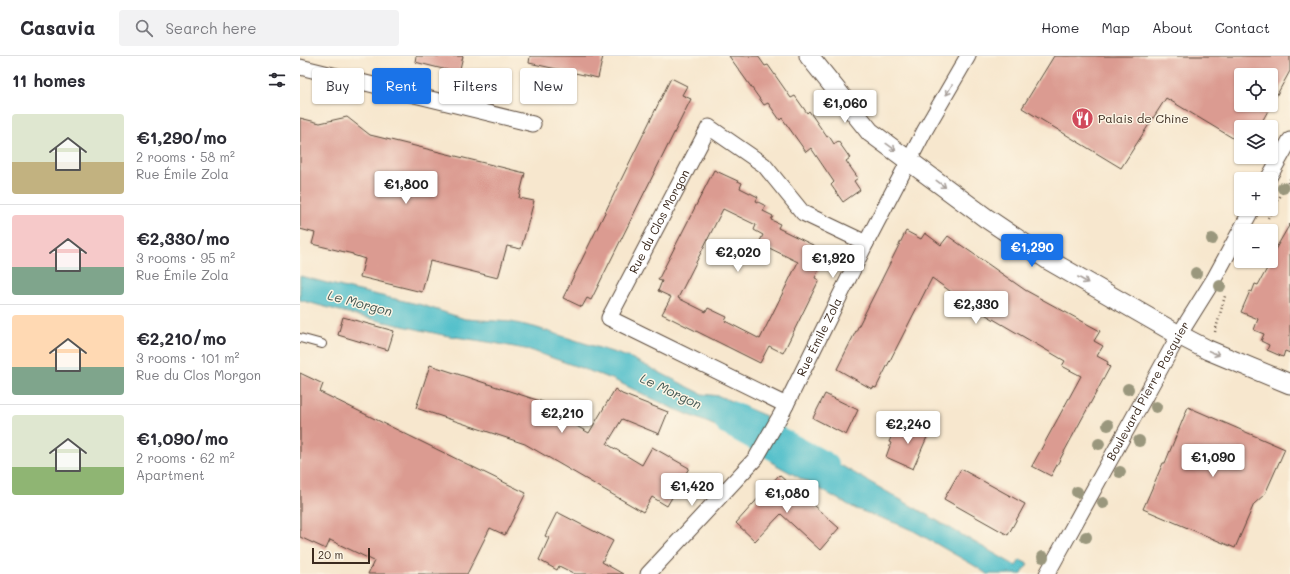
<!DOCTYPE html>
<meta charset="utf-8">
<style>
body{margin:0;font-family:Mali,sans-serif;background:#f2f2f3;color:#2b2b33;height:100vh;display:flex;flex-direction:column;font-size:15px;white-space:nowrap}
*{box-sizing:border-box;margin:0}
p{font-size:13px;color:#7c7c81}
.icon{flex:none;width:22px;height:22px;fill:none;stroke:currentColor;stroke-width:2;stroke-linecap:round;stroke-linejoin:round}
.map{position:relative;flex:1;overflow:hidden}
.side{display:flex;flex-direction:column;background:#fff;width:300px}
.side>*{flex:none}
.top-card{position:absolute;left:12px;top:12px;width:380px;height:36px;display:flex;gap:8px}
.controls{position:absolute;left:934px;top:12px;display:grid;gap:8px}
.controls a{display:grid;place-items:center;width:44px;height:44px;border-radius:4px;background:#fff;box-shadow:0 1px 3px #0004;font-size:20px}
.scale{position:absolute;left:12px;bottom:10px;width:58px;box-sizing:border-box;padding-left:4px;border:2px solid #3b2a1e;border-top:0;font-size:11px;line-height:14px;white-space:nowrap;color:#3b2a1e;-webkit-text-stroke:3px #fcf5e5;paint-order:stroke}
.price{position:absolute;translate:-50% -34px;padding:0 9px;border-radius:4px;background:#fff;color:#222;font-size:13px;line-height:26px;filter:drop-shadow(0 1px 2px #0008)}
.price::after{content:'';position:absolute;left:50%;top:24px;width:12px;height:9px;margin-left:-6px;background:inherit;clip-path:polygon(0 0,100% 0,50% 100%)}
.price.current{background:#1a73e8;color:#fff}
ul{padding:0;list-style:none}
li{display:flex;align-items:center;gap:12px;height:100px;padding:0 12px}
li+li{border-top:1px solid #e1e1e2}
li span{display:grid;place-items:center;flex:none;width:112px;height:80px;border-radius:4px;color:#555}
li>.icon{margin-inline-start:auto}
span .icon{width:48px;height:48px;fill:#fffc;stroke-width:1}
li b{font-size:17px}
h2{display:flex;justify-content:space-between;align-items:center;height:48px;padding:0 12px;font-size:17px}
.chip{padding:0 14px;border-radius:4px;background:#fff;box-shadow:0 1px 3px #0004;font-size:14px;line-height:36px}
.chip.current{background:#1a73e8;color:#fff}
header{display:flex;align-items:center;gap:24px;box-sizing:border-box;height:56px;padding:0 20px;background:#fff;border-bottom:1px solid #e1e1e2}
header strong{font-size:19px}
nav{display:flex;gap:22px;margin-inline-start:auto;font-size:14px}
.search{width:280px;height:36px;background:#f2f2f3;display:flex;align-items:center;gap:10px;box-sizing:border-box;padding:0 14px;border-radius:4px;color:#7c7c81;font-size:15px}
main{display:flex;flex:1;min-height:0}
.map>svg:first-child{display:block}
.water{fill:#53c0cb;stroke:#477574}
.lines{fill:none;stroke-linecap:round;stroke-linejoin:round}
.river{stroke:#53c0cb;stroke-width:35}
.building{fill:#db9b91;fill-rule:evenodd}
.service-casing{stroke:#574638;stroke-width:10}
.minor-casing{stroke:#574638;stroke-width:17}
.tertiary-casing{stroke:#574638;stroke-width:21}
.path{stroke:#574638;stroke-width:2.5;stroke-dasharray:1 3;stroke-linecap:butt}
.service{stroke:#fff;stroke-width:8}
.minor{stroke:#fff;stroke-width:15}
.tertiary{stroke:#fff;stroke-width:19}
.tree{fill:#9a977d}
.oneway{stroke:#a79f9a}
.labels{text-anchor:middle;stroke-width:3;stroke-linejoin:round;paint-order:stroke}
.poi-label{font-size:12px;fill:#3b2a1e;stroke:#fcf5e5;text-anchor:start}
.street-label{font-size:12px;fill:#3b2a1e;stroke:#fcf5e5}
.water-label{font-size:13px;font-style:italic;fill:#425752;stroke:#fcf5e5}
</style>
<header>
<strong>Casavia</strong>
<div class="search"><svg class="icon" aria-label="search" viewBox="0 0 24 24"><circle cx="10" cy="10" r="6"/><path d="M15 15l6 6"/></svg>Search here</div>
<nav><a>Home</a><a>Map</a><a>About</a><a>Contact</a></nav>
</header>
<main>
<section class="side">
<h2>11 homes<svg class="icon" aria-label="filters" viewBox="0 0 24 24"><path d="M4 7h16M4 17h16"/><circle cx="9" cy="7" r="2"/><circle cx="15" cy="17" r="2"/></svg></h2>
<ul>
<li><span style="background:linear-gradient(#dfe7d0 60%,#c2b280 0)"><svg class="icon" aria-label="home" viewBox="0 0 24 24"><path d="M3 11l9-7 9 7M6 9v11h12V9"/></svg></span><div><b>€1,290/mo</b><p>2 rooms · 58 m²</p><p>Rue Émile Zola</p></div></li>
<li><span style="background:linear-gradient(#f6c9c9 65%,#7fa58c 0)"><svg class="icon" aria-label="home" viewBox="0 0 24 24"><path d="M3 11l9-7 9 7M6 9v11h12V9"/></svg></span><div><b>€2,330/mo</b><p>3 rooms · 95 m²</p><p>Rue Émile Zola</p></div></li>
<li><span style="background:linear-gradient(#ffd9b3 65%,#7fa58c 0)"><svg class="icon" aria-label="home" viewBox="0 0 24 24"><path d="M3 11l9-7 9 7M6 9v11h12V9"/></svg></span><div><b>€2,210/mo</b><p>3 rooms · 101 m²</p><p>Rue du Clos Morgon</p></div></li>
<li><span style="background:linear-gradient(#dfe7d0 65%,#8fb573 0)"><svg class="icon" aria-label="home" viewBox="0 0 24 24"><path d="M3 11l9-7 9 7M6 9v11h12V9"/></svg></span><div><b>€1,090/mo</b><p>2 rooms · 62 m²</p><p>Apartment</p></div></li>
</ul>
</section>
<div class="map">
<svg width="990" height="518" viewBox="0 0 990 518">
<rect width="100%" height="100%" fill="#fcf5e5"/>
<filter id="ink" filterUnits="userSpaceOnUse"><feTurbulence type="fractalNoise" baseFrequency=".025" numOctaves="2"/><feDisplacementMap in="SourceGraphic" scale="8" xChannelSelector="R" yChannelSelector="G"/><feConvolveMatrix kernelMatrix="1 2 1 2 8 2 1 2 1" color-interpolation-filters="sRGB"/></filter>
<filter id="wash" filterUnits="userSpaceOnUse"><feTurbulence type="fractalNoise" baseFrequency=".012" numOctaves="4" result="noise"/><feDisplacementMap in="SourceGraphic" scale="16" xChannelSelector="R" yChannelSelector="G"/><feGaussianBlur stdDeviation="0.9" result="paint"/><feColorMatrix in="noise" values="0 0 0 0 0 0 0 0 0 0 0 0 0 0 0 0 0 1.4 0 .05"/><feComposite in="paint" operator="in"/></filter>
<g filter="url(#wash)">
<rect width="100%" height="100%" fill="#f7e7ce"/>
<path class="water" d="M0,220l46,12 76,17 43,14 46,3 23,5 97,31 71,36 17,2 47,20 -3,6 11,5 -13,24 -11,-5 -3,-7 -77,-32 -58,-28 -82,-29 -36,-7 -51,-8 -85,-19 -58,-16z
M488,379l228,131 4,-6 8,4 -6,10h-35l-12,-8 -61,-35 -16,-7 -42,-15 -85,-47z"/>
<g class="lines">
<path class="river" d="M431,363l92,50"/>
</g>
<g id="blocks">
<path class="building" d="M116,0h47l-4,17 -44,-11z
M230,0h73l-5,22 -69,-15z
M429,0h29l7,10 3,-1 23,33 4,-2 12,17 2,-2 18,26 2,-1 5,8 4,-3 12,17 -4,3 12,17 -4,3 6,9 -17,12 -12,-17 3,-3 -23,-34 -5,4 -24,-34 -2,2 -12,-17 -4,2z
M754,0h236v15l-31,56h-18v16l-75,-45 -45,70 -99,-60zM941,19h30v30h-30z
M371,22l16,8 -5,9 9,4 -100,201 -4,-2 -5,9 -19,-9z
M47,61l23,18 155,38 -6,25 15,3 -13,48 -14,-3 -9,32 -68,-17 -8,31 -62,-15 5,-18 -12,-4v-1l-41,-10 3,-11 -15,-4v-111l20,5z
M414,114l28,13 -2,5 18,9 -2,4 10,5 -3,5 10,5 -2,4 9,4 -2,4 43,21 -9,17 7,3 -4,9 4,2 -36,73 -14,-7 -9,17 -98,-49 9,-17 -13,-6 4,-10 -4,-1zM423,153l33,16 -2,5 9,5 -4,8 39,19 -38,77 -35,-18 2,-4 -19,-9 -2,4 -28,-14z
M990,168v129l-5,-2 -2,6 -16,-7 2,-5 -8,-4 3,-7 -10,-4 4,-11 -17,-7 9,-21 2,1 3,-8 3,1 16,-29 -2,-1z
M606,175l15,8 4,-6 16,12 7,-9 77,54 75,41 -6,10 9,5 -6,10 11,6 -1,2 3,3 -59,109 -19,-10 49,-90 -19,-10 3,-5 -96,-56 -37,-27 -56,110 -3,-1 -1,2 -35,-20z
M43,261l51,14 -6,19 -50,-15z
M130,309l116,38 -2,5 45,25 26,-44 7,5 46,18 -9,22 -37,-15 -15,25 35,21 10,-18 37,21 -22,38 -15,-9 -9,15 -118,-68 -109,-36z
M0,317l23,11 -3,8 206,101 -21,42 -15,-7 -23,46h-99l6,-13 -44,-21 -4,9 -26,-12z
M525,338l33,16 -12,25 -33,-17z
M888,351l97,42 -20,45 -11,10 -19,44 -92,-39 20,-46h2z
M615,365l16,7 -18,41 -27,-12 5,-14 -2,-1 6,-14 11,5 1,-2 3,1z
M661,413l64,35 -17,31 -64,-36z
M479,419l60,53 -19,22 -39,-36 -26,27 -19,-18z
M257,456l56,29 -11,21 21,12h-48l-16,-8 -2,4 -18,-10 10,-22 -4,-2z"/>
</g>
</g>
<g filter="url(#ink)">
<use href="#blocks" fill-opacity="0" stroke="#574638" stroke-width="1"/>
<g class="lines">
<defs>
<path id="service" d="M0,282l22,6"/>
<g id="minor">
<path d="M0,11l233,57"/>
<path d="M968,123l22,-39"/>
<path id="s1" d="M486,349l-177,-87 100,-191 55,38 39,48 63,30"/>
<path id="s2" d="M348,518l108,-116 27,-47 83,-168 59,-113 43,-74"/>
<path id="s3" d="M747,518l132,-239 35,-56 38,-70"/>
</g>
<path id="tertiary" d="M509,0l61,76 116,86 64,43 129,74 29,15 82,34"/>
</defs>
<use href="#service" class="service-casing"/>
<use href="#minor" class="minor-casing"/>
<use href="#tertiary" class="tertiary-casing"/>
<path class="path" d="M968,162l22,-39
M915,276l10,-36"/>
<use href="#service" class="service"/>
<use href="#minor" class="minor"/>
<use href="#tertiary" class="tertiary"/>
</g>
<g class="tree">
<circle cx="983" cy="132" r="6"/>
<circle cx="912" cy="183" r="6"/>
<circle cx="896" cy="217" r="6"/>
<circle cx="920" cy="230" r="6"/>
<circle cx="828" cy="333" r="6"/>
<circle cx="856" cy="351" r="6"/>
<circle cx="808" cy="369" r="6"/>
<circle cx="839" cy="385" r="6"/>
<circle cx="799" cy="388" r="6"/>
<circle cx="820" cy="416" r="6"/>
<circle cx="777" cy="436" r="6"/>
<circle cx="803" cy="447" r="6"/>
<circle cx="786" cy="481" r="6"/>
<circle cx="743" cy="501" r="6"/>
</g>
<defs><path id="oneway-shaft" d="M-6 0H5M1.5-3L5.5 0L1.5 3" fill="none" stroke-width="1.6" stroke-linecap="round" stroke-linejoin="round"/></defs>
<g class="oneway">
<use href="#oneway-shaft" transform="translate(649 34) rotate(120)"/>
<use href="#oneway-shaft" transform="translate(591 91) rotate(36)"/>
<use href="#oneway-shaft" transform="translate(641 128) rotate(37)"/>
<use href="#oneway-shaft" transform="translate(783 224) rotate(30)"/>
<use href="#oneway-shaft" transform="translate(914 297) rotate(23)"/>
</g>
</g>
<defs>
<symbol id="restaurant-disc" viewBox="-11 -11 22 22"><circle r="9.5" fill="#d1495b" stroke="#fcf5e5"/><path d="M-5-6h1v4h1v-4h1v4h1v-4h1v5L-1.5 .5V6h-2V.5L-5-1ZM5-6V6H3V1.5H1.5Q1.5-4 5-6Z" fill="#fff"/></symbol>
</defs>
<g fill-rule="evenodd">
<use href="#restaurant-disc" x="770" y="50" width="25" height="25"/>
</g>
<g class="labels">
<g class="poi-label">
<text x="798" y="67">Palais de Chine</text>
</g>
<g class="street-label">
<text dy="4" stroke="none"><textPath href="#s1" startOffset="306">Rue du Clos Morgon</textPath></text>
<text dy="4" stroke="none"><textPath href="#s2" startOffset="295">Rue Émile Zola</textPath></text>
<text dy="4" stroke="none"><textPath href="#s3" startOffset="209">Boulevard Pierre Pasquier</textPath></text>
</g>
<g class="water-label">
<text transform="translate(60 247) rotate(15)" y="5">Le Morgon</text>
<text transform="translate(371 335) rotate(25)" y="5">Le Morgon</text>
</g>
</g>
</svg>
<div class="controls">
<a><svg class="icon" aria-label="locate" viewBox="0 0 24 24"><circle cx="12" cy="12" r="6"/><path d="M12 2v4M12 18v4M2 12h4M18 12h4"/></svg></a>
<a><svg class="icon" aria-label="layers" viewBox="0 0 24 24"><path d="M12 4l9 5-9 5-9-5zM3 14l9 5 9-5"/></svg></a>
<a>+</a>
<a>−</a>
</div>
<div class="scale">20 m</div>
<b class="price" style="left:545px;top:68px">€1,060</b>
<b class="price" style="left:106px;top:149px">€1,800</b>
<b class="price current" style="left:732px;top:212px">€1,290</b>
<b class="price" style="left:438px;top:217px">€2,020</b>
<b class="price" style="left:533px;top:223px">€1,920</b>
<b class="price" style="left:676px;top:269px">€2,330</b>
<b class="price" style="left:262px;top:378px">€2,210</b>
<b class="price" style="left:608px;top:389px">€2,240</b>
<b class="price" style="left:913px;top:422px">€1,090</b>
<b class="price" style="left:392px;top:451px">€1,420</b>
<b class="price" style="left:487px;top:458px">€1,080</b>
<div class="top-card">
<a class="chip">Buy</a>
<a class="chip current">Rent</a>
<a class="chip">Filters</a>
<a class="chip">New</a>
</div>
</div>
</main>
